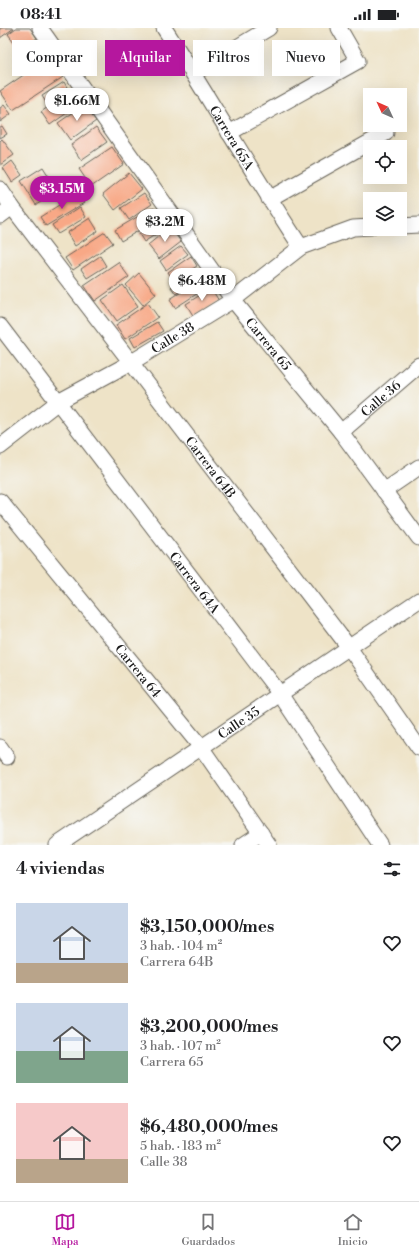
<!DOCTYPE html>
<html lang="es">
<meta charset="utf-8">
<style>
body{margin:0;font-family:"Libre Bodoni",serif;background:#f2f2f2;color:#202124;height:100vh;display:flex;flex-direction:column;font-size:15px;white-space:nowrap}
*{box-sizing:border-box;margin:0}
p{font-size:13px;color:#757577}
.icon{flex:none;width:22px;height:22px;fill:none;stroke:currentColor;stroke-width:2;stroke-linecap:round;stroke-linejoin:round}
.map{position:relative;height:817px;overflow:hidden}
.panel{display:flex;flex-direction:column;background:#fff;flex:1}
.panel>*{flex:none}
.banner{position:absolute;left:12px;top:12px;width:395px;height:36px;display:flex;gap:8px}
.needle{width:26px;rotate:314deg}
.tools{position:absolute;left:363px;top:60px;display:grid;gap:8px}
.tools a{display:grid;place-items:center;width:44px;height:44px;border-radius:0px;background:#fff;box-shadow:0 4px 16px #0002;font-size:20px}
.price{position:absolute;translate:-50% -34px;padding:0 9px;border-radius:14px;background:#fff;color:#222;font-size:13px;line-height:26px;filter:drop-shadow(0 1px 2px #0008)}
.price::after{content:'';position:absolute;left:50%;top:24px;width:12px;height:9px;margin-left:-6px;background:inherit;clip-path:polygon(0 0,100% 0,50% 100%)}
.price.selected{background:#b5179e;color:#fff}
ul{padding:0;list-style:none}
li{display:flex;align-items:center;gap:12px;height:100px;padding:0 16px}
li span{display:grid;place-items:center;flex:none;width:112px;height:80px;border-radius:0px;color:#555}
li>.icon{margin-inline-start:auto}
span .icon{width:48px;height:48px;fill:#fffc;stroke-width:1}
li b{font-size:17px}
h2{display:flex;justify-content:space-between;align-items:center;height:48px;padding:0 16px;font-size:17px}
.chip{padding:0 14px;border-radius:0px;background:#fff;box-shadow:0 4px 16px #0002;font-size:14px;line-height:36px}
.chip.selected{background:#b5179e;color:#fff}
.status{display:flex;justify-content:space-between;align-items:center;height:28px;padding:0 20px;background:#fff;direction:ltr}
.status svg{height:11px;fill:currentColor}
.menu{display:flex;justify-content:space-around;align-items:center;height:56px;border-top:1px solid #e0e0e0;background:#fff;font-size:11px;color:#757577}
.menu a{display:grid;justify-items:center;gap:2px}
.menu .selected{color:#b5179e}
.map>svg:first-child{display:block}
.building{fill:#f8a886}
.lines{fill:none;stroke-linecap:round;stroke-linejoin:round}
.minor-casing{stroke:#666258;stroke-width:17}
.minor{stroke:#fff;stroke-width:15}
.labels{text-anchor:middle;stroke-width:3.5;stroke-linejoin:round;paint-order:stroke}
.street-label{font-size:13px;fill:#1c1c1c;stroke:#f6f6f2}
</style>
<div class="status"><b>08:41</b><svg viewBox="0 0 49 12"><path d="M0 12V9h3v3zM5 12V6h3v6zM10 12V3h3v9zM15 12V0h3v12zM26 1h20v11H26zM47 4h2v5h-2z"/></svg></div>
<div class="map">
<svg width="419" height="817" viewBox="0 0 419 817">
<rect width="100%" height="100%" fill="#f6f6f2"/>
<filter id="ink" filterUnits="userSpaceOnUse"><feTurbulence type="fractalNoise" baseFrequency=".025" numOctaves="2"/><feDisplacementMap in="SourceGraphic" scale="8" xChannelSelector="R" yChannelSelector="G"/><feConvolveMatrix kernelMatrix="1 2 1 2 8 2 1 2 1" color-interpolation-filters="sRGB"/></filter>
<filter id="wash" filterUnits="userSpaceOnUse"><feTurbulence type="fractalNoise" baseFrequency=".012" numOctaves="4" result="noise"/><feDisplacementMap in="SourceGraphic" scale="16" xChannelSelector="R" yChannelSelector="G"/><feGaussianBlur stdDeviation="0.9" result="paint"/><feColorMatrix in="noise" values="0 0 0 0 0 0 0 0 0 0 0 0 0 0 0 0 0 1.4 0 .05"/><feComposite in="paint" operator="in"/></filter>
<g filter="url(#wash)">
<rect width="100%" height="100%" fill="#eee3c7"/>
<g id="blocks">
<path class="building" d="M0,0h14l-14,10z
M16,0h14l7,10 -17,12 -12,-16z
M50,29l13,20 -50,33 -13,-19z
M64,54l5,9 -22,13 -5,-8z
M72,62l9,13 -31,22 -9,-13z
M4,77l7,9 -11,8v-14z
M84,77l12,16 -26,19 -12,-17z
M2,98l5,8 -7,4v-11z
M96,99l11,15 -26,18 -10,-15z
M2,111l12,16 -14,10v-24z
M112,119l12,17 -33,23 -12,-18z
M12,133l10,14 -10,7 -9,-14z
M43,139l15,24 -22,14 -15,-24z
M129,145l13,16 -27,21 -12,-16z
M78,165l6,10 -38,23 -6,-9z
M144,165l8,11 -23,16 -8,-12z
M80,179l6,10 -28,17 -6,-9z
M154,179l6,11 -39,23 -6,-11z
M90,190l8,13 -23,15 -8,-13z
M161,191l6,8 -23,15 -5,-8z
M170,199l11,15 -22,17 -11,-14z
M105,204l8,11 -40,27 -8,-12z
M181,218l7,8 -22,16 -6,-9z
M100,228l6,10 -19,12 -6,-9z
M191,228l6,10 -23,15 -6,-9z
M118,234l11,15 -34,24 -11,-16z
M198,241l5,7 -27,18 -5,-7z
M139,245l17,21 -13,11 -17,-20z
M204,250l5,8 -34,22 -5,-9z
M123,257l15,21 -21,15 -15,-21z
M211,260l8,13 -25,16 -8,-13z
M148,275l10,14 -33,22 -9,-14z
M157,294l6,9 -28,16 -5,-9z"/>
</g>
</g>
<g filter="url(#ink)">
<use href="#blocks" fill-opacity="0" stroke="#666258" stroke-width="1"/>
<g class="lines">
<defs>
<g id="minor">
<path id="s1" d="M40,0l193,272 108,132 78,106"/>
<path id="s2" d="M164,0c47,72 89,147 137,219"/>
<path d="M194,45l75,-45"/>
<path d="M229,105l129,-72 -19,-33"/>
<path id="s3" d="M0,161l12,18 336,439 71,102"/>
<path d="M269,171l117,-66"/>
<path d="M0,188l12,-9"/>
<path d="M400,198l19,-1"/>
<path id="s4" d="M0,298l280,368 100,151"/>
<path id="s5" d="M341,404l78,-67"/>
<path id="s6" d="M0,419l58,-45 74,-40 101,-62 68,-53 52,-19 17,-1"/>
<path d="M384,463l35,-24"/>
<path id="s7" d="M0,473l201,246 68,98"/>
<path d="M0,719l7,10"/>
<path id="s8" d="M57,817l362,-245"/>
<path d="M243,817l18,-12"/>
</g>
</defs>
<use href="#minor" class="minor-casing"/>
<use href="#minor" class="minor"/>
</g>
</g>
<g class="labels">
<g class="street-label">
<text dy="5" stroke="none"><textPath href="#s2" startOffset="129">Carrera 65A</textPath></text>
<text dy="5" stroke="none"><textPath href="#s6" startOffset="205">Calle 38</textPath></text>
<text dy="5" stroke="none"><textPath href="#s1" startOffset="390">Carrera 65</textPath></text>
<text dy="5" stroke="none"><textPath href="#s5" startOffset="52">Calle 36</textPath></text>
<text dy="5" stroke="none"><textPath href="#s3" startOffset="349">Carrera 64B</textPath></text>
<text dy="5" stroke="none"><textPath href="#s4" startOffset="322">Carrera 64A</textPath></text>
<text dy="5" stroke="none"><textPath href="#s7" startOffset="219">Carrera 64</textPath></text>
<text dy="5" stroke="none"><textPath href="#s8" startOffset="219">Calle 35</textPath></text>
</g>
</g>
</svg>
<div class="tools">
<a><svg class="needle" viewBox="-14 -14 28 28"><path d="M0-13l5 13h-10z" fill="#e53935"/><path d="M0 13l5-13h-10z" fill="#757577"/></svg></a>
<a><svg class="icon" aria-label="locate" viewBox="0 0 24 24"><circle cx="12" cy="12" r="6"/><path d="M12 2v4M12 18v4M2 12h4M18 12h4"/></svg></a>
<a><svg class="icon" aria-label="layers" viewBox="0 0 24 24"><path d="M12 4l9 5-9 5-9-5zM3 14l9 5 9-5"/></svg></a>
</div>
<b class="price" style="left:77px;top:94px">$1.66M</b>
<b class="price selected" style="left:62px;top:182px">$3.15M</b>
<b class="price" style="left:165px;top:215px">$3.2M</b>
<b class="price" style="left:202px;top:274px">$6.48M</b>
<div class="banner">
<a class="chip">Comprar</a>
<a class="chip selected">Alquilar</a>
<a class="chip">Filtros</a>
<a class="chip">Nuevo</a>
</div>
</div>
<section class="panel">
<h2>4 viviendas<svg class="icon" aria-label="filters" viewBox="0 0 24 24"><path d="M4 7h16M4 17h16"/><circle cx="9" cy="7" r="2"/><circle cx="15" cy="17" r="2"/></svg></h2>
<ul>
<li><span style="background:linear-gradient(#c9d6e8 75%,#b9a48a 0)"><svg class="icon" aria-label="home" viewBox="0 0 24 24"><path d="M3 11l9-7 9 7M6 9v11h12V9"/></svg></span><div><b>$3,150,000/mes</b><p>3 hab. · 104 m²</p><p>Carrera 64B</p></div><svg class="icon" aria-label="heart" viewBox="0 0 24 24"><path d="M12 20l-8-8c-3-5 5-10 8-4 3-6 11-1 8 4z"/></svg></li>
<li><span style="background:linear-gradient(#c9d6e8 60%,#7fa58c 0)"><svg class="icon" aria-label="home" viewBox="0 0 24 24"><path d="M3 11l9-7 9 7M6 9v11h12V9"/></svg></span><div><b>$3,200,000/mes</b><p>3 hab. · 107 m²</p><p>Carrera 65</p></div><svg class="icon" aria-label="heart" viewBox="0 0 24 24"><path d="M12 20l-8-8c-3-5 5-10 8-4 3-6 11-1 8 4z"/></svg></li>
<li><span style="background:linear-gradient(#f6c9c9 70%,#b9a48a 0)"><svg class="icon" aria-label="home" viewBox="0 0 24 24"><path d="M3 11l9-7 9 7M6 9v11h12V9"/></svg></span><div><b>$6,480,000/mes</b><p>5 hab. · 183 m²</p><p>Calle 38</p></div><svg class="icon" aria-label="heart" viewBox="0 0 24 24"><path d="M12 20l-8-8c-3-5 5-10 8-4 3-6 11-1 8 4z"/></svg></li>
</ul>
</section>
<nav class="menu">
<a class="selected"><svg class="icon" aria-label="map" viewBox="0 0 24 24"><path d="M3 6l6-2 6 2 6-2v14l-6 2-6-2-6 2zM9 4v14M15 6v14"/></svg>Mapa</a>
<a><svg class="icon" aria-label="saved" viewBox="0 0 24 24"><path d="M7 4h10v16l-5-4-5 4z"/></svg>Guardados</a>
<a><svg class="icon" aria-label="home" viewBox="0 0 24 24"><path d="M3 11l9-7 9 7M6 9v11h12V9"/></svg>Inicio</a>
</nav>
